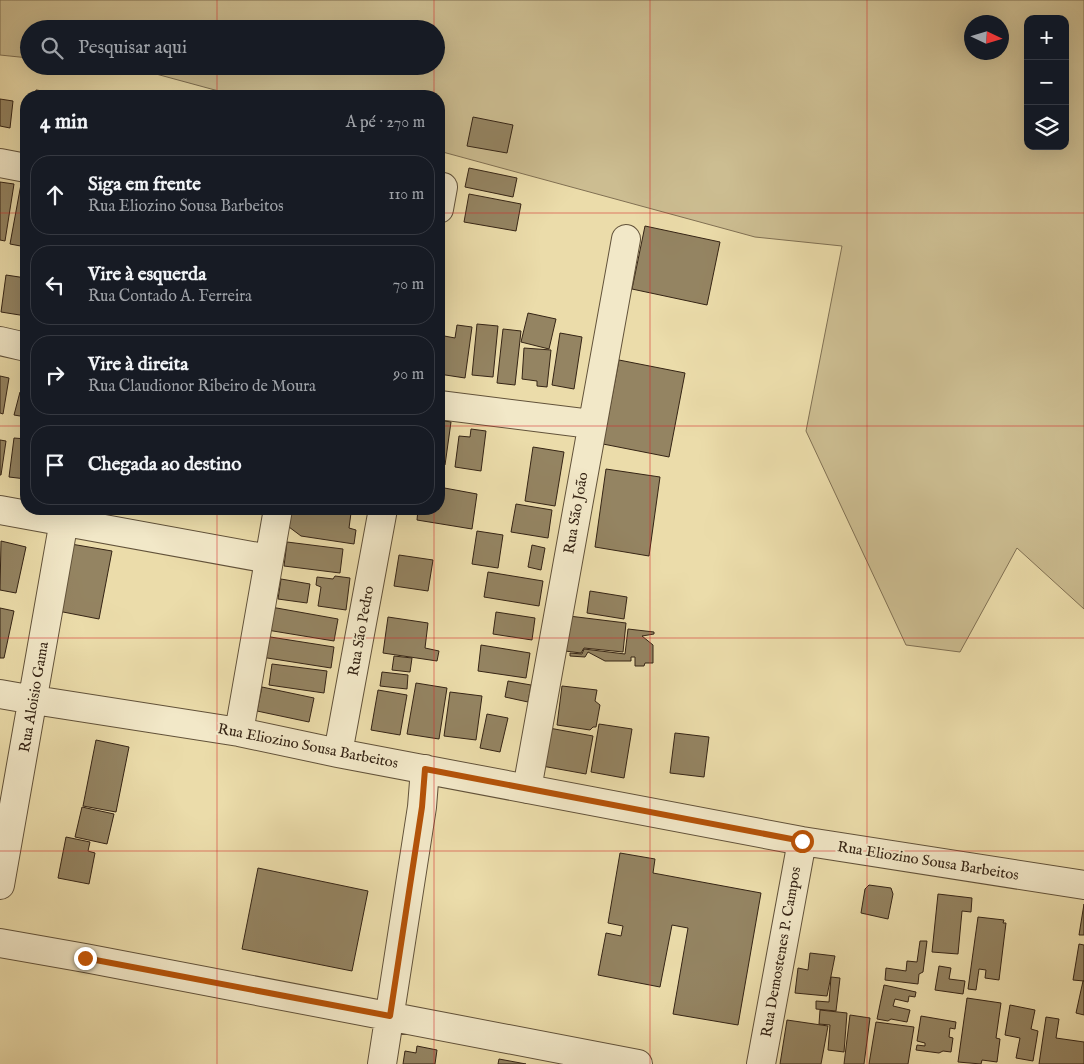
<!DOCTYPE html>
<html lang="pt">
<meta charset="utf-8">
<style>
:root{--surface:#171b24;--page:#242831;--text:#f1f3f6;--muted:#9ea1a6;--line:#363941}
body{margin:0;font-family:"IM FELL English",serif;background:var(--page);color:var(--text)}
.controls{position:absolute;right:15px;top:15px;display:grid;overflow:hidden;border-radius:10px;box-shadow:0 5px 20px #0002}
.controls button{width:45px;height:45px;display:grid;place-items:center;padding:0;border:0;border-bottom:1px solid var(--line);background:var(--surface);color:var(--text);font:25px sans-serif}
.compass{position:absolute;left:964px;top:15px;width:45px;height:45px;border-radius:50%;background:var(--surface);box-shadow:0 5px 20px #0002;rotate:94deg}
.stop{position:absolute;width:15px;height:15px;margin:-11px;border:4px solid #b45309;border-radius:50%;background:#fff}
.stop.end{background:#b45309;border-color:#fff;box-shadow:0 1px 5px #0008}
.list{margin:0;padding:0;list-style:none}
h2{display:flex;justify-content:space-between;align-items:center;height:65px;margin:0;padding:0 20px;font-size:21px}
h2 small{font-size:16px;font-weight:400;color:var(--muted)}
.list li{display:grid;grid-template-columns:32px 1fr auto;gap:15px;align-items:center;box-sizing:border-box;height:80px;margin:0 10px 10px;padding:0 10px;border:1px solid var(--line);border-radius:20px}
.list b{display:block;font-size:19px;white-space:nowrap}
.list p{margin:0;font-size:16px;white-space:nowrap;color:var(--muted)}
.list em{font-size:16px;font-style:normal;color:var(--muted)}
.icon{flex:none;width:28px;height:28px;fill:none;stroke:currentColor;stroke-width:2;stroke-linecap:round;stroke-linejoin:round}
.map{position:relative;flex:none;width:1084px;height:1064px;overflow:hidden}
.search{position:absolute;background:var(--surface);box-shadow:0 5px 20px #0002;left:20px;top:20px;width:425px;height:55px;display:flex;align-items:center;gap:12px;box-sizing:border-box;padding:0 18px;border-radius:28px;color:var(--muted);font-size:19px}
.panel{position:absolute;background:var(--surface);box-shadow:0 5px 20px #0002;left:20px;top:90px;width:425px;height:425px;border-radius:20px}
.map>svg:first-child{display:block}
</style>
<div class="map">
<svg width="1084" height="1064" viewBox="0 0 1084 1064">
<rect width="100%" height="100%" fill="#ebdcaa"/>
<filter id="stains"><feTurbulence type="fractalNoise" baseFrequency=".004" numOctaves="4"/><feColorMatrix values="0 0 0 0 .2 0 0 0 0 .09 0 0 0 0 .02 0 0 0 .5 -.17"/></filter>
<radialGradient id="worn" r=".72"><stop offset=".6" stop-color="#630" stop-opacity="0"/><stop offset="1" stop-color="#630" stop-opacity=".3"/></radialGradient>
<path fill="#ccbd91" stroke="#807053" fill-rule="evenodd" d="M0 0H1084V609L1017 548 960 652 906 645 806 431 842 246 755 237 439 151V96H237L145 71 101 66H436V29H29V58L0 55ZM1028 19H1065V146H1028ZM972 22H1002V52H972Z"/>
<path fill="#948462" stroke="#352415" d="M36 90 71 95 70 96H35Z
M0 99 13 101 10 128 0 126Z
M473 117 513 125 507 153 467 146Z
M469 168 517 178 513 197 465 187Z
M0 182 14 184 5 241 0 240Z
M21 184 26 185V247L10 244Z
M469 194 521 204 516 231 464 222Z
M645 226 720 242 707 305 632 289Z
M6 275 26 278V316L1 312Z
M528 313 556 319 549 349 521 342Z
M477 324 498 326 493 377 472 375Z
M457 325 472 327 465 378 439 374V335L455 338Z
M503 329 521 331 515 385 497 383Z
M560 333 582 337 574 389 552 385Z
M524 348 551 350 547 387 537 386V381L522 379Z
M619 360 685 373 669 457 603 444Z
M0 376 9 378 3 414 0 413Z
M20 392 26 394V417L14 415Z
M439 420 451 422 445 465 439 464Z
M471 429 486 431 481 471 455 467 459 436 470 437Z
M14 438 26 439V479L9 477Z
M0 440 6 441 1 475H0Z
M533 447 564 452 555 506 525 501Z
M606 469 660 477 649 556 595 547Z
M439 487 477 494 472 529 417 520 418 509H439Z
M516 504 552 510 548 538 511 532Z
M292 509H322L351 513 349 528 356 530 354 544 301 536 289 527Z
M477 531 503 535 498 568 472 564Z
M1 541 26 547 16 593 0 590Z
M287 542 343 549 340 573 284 566Z
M71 544 112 551 99 619 58 611Z
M532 545 545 548 541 570 528 567Z
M399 555 433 560 428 591 394 586Z
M488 572 543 581 539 606 484 597Z
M335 576 350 578 346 610 318 606 321 587 316 585 317 577 333 579Z
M281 579 310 584 307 603 278 599Z
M590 591 627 597 624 619 587 613Z
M271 607 338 619 334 641 267 630Z
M0 608 14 611 4 658H0Z
M496 612 535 618 532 640 493 634Z
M569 616 626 623 623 652 584 648 581 653 565 651Z
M388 617 428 623 425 648 439 651 437 661 383 653Z
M628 629 654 632V634L642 636 653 645V663H645L644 666H635V657H631V661H605L588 652 585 657 570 656V653L582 654 584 649 625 654Z
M264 636 334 647 331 668 261 657Z
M481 645 530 653 526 678 478 671Z
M394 656 412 658 410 672 392 670Z
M272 664 327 671 324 693 269 685Z
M382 672 408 675 407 689 380 686Z
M508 681 531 685 528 702 505 697Z
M416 683 447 688 439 739 407 734Z
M562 686 597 690 595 701 600 705 596 727H593L590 730 557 725Z
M262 687 314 698 309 722 257 711Z
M378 690 407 695 400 735 371 730Z
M450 692 482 696 476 740 444 736Z
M487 714 508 718 500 752 480 748Z
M599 724 632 729 624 778 591 772Z
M549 728 593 736 586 774 542 766Z
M675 733 709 737 704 777 670 773Z
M96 740 129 747 116 812 83 806Z
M82 807 114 814 107 844 75 837Z
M66 837 90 842 88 851 95 853 89 884 58 878Z
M620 853 655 859 653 873 761 893 738 1025 673 1014 688 928 672 925 660 987 598 975 606 933 621 936 623 926 608 923Z
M258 868 368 891 352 971 242 949Z
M869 885 891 888 893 894 888 919 861 913 865 889Z
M938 894 972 898 971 912 962 911 958 954 932 952Z
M1084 904V935H1079Z
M978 917 1004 920 1003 923H1006L999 980 985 978 986 970 979 969 976 990 968 989Z
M920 941H927L923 972 919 974 918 984 885 980 886 968 906 971 907 961 917 962Z
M1079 944 1084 945V981L1073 980Z
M810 953 835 956 827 996 795 993 798 968 808 970Z
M939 966 951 968 949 979 965 981 963 994 935 990Z
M831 977 840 978 836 1011 816 1009V1001L829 1002Z
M1083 981H1084V1015L1076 1013Z
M884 985 916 992 915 997 909 996 908 1002 895 999 893 1006 910 1010 907 1022 891 1019 888 1021 877 1019Z
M967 998 1001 1003 996 1038 1000 1039 997 1062 982 1060 981 1064 958 1062Z
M1010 1005 1035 1010 1031 1029 1038 1031 1033 1061 1016 1058 1020 1038 1005 1035Z
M820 1010 847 1013 844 1052 828 1050 830 1025 819 1024Z
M850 1015 870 1018 864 1064H844Z
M921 1016 956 1022 955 1029 950 1028 949 1037 953 1038 951 1052 943 1051 939 1053 916 1050 917 1045 925 1046V1043L917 1041Z
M1046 1017 1059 1019 1056 1038 1084 1042V1064H1039Z
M787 1020 828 1026 821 1064H780Z
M876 1022 914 1027 908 1064H869Z
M417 1046 437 1050 435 1064H403L405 1051 416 1053Z
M499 1059 526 1064H498Z"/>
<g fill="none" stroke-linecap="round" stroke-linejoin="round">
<g stroke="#62523a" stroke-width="30">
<path id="minor" d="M0 163 26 168
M439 209 443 187
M0 341 26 347
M439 405 591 424
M0 510 269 559
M0 694 34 700 239 732 338 753 802 841 1084 885
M239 732 278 509
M338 753 383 509
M527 789 626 239
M0 885 66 509
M0 943 85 958 638 1064
M382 1064 422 807 425 769
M761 1064 802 841"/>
</g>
<use href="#minor" stroke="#f2e8c8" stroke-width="28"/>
</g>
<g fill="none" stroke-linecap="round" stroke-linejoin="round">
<path stroke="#b45309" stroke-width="6" d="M85 958 390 1016 422 807 425 769 802 841"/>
</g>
<path fill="none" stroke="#d62828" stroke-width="1" stroke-opacity="0.55" d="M217 0V29M434 0V29M650 0V1064M867 0V1064M217 66V96M434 66V96M0 213H26M439 213H1084M0 426H26M439 426H1084M217 509V1064M434 509V1064M0 638H1084M0 851H1084"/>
<g text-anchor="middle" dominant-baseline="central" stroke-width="4" stroke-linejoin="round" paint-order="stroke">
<g font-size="15" fill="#352415" stroke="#f2e8c8">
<text transform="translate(576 513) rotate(-80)">Rua São João</text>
<text transform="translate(361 631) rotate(-80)">Rua São Pedro</text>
<text transform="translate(34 697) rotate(-80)">Rua Aloisio Gama</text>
<text transform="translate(308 746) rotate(11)">Rua Eliozino Sousa Barbeitos</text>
<text transform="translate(928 861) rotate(9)">Rua Eliozino Sousa Barbeitos</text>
<text transform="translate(781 952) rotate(-80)">Rua Demostenes P. Campos</text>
</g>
</g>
<rect width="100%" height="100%" filter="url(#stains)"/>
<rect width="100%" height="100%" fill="url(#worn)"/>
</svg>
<div class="controls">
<button>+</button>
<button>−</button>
<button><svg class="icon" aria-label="layers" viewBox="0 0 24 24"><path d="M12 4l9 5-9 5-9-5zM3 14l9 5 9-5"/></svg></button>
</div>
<svg class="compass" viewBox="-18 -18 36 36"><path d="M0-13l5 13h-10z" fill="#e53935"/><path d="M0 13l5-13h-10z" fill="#9ea1a6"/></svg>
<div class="stop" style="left:802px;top:841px"></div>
<div class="stop end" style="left:85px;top:958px"></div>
<div class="search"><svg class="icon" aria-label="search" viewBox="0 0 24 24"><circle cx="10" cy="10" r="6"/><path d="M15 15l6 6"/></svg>Pesquisar aqui</div>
<section class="panel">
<h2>4 min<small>A pé · 270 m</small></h2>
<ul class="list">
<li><svg class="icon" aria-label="ahead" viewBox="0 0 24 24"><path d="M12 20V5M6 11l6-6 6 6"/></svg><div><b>Siga em frente</b><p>Rua Eliozino Sousa Barbeitos</p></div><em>110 m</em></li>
<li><svg class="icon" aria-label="left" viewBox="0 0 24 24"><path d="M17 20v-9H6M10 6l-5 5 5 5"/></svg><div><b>Vire à esquerda</b><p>Rua Contado A. Ferreira</p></div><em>70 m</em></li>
<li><svg class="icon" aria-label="right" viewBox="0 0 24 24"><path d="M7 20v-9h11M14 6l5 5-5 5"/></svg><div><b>Vire à direita</b><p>Rua Claudionor Ribeiro de Moura</p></div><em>90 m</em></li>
<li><svg class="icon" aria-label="arrive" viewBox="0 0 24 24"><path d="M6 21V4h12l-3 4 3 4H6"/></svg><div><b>Chegada ao destino</b></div></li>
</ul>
</section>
</div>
